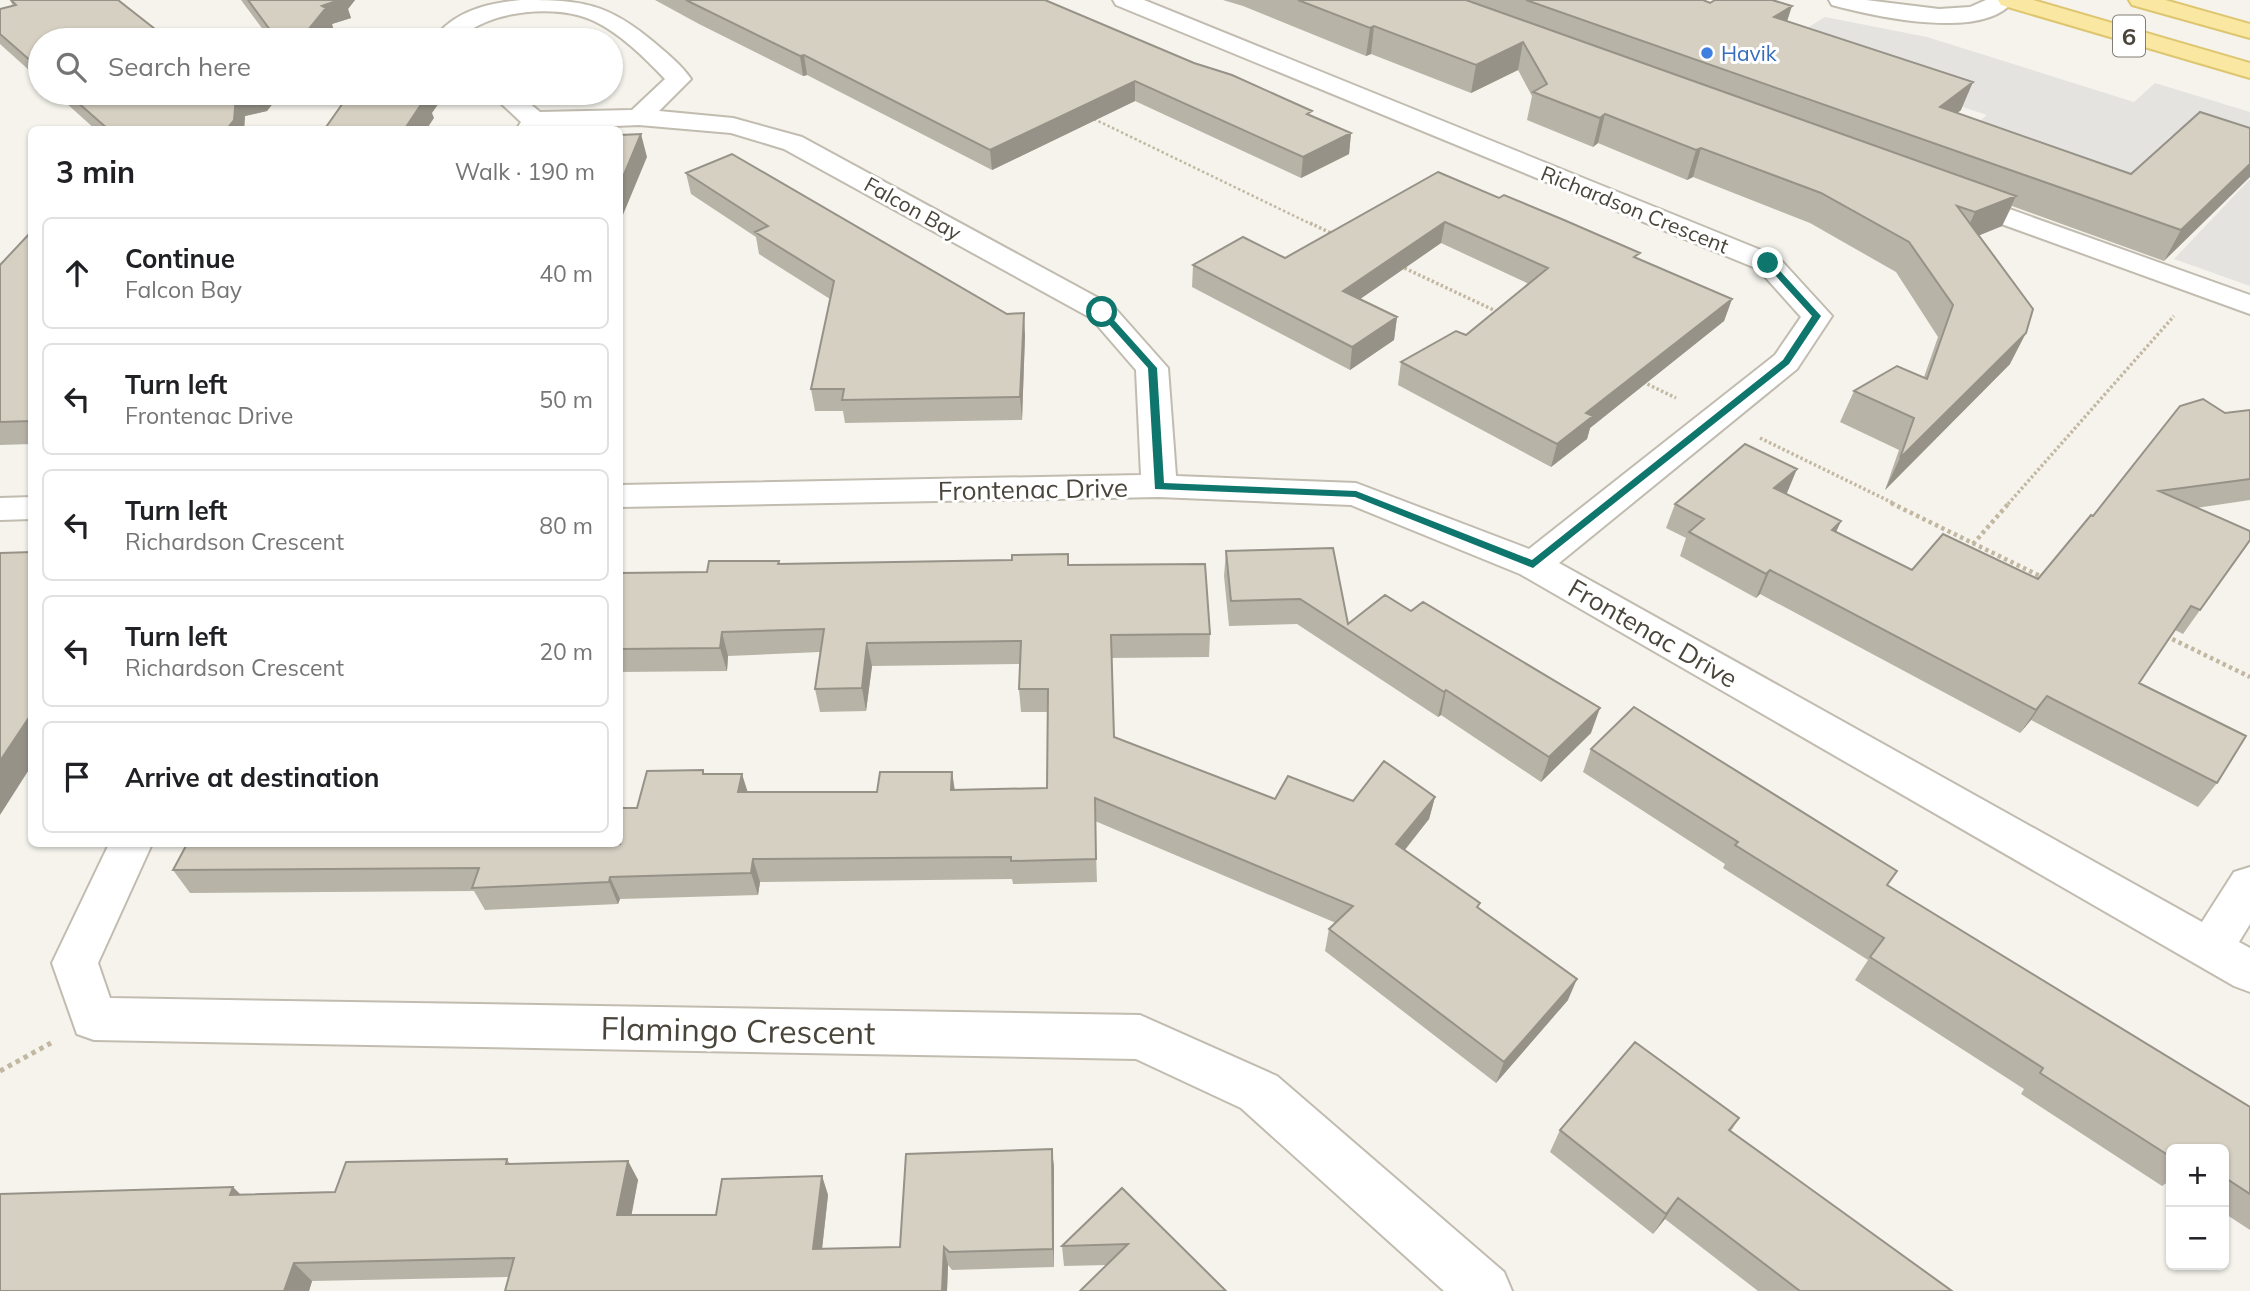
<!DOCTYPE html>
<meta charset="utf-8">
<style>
:root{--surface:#fff;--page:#f2f2f2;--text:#202124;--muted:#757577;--line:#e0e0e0}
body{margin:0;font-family:Mulish,sans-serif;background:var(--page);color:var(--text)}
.controls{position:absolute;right:21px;bottom:21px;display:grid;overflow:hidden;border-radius:10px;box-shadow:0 2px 5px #0004}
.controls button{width:63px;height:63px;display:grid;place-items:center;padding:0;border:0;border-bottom:2px solid var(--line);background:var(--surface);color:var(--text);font:35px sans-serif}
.stop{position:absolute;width:21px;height:21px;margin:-16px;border:5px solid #0f766e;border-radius:50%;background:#fff}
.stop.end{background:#0f766e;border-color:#fff;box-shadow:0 2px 7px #0008}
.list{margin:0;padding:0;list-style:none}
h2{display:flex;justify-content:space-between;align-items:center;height:91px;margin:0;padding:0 28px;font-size:30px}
h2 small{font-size:23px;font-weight:400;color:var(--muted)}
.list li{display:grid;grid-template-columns:46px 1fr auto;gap:21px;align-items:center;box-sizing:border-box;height:112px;margin:0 14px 14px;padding:0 14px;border:2px solid var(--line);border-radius:10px}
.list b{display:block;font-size:26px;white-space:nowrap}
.list p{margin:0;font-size:23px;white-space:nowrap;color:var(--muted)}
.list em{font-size:23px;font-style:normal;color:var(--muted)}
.icon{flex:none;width:38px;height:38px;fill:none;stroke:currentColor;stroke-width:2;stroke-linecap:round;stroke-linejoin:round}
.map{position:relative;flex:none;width:2250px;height:1291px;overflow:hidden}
.search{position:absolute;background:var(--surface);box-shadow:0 2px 5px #0004;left:28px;top:28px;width:595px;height:77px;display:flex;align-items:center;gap:18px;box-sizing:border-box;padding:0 24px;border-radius:38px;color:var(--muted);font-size:26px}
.panel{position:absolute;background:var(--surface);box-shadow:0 2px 5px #0004;left:28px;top:126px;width:595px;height:721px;border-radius:10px}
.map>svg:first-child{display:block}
</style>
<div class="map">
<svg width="2250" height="1291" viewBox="0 0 2250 1291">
<rect width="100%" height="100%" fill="#f5f3ec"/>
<path fill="#e4e3e0" d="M1825 17 1927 37 2134 102 2155 83 2250 112V160L2172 135 2108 195 1954 142 1987 115 1778 46Z
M2250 179V286L2174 259Z"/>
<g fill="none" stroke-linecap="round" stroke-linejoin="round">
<g stroke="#c1bcaf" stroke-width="4">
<path id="minor" d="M521 0C583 0 608 3 656 44 669 55 682 66 691 79L659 111 733 118 802 137 1113 306 1168 368 1176 476 1356 483 1529 549 1775 355 1801 317 1758 269 1116 5 1113 0H1144L1778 257 1832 316 1797 369 1559 563 2202 922 2234 872 2250 867V924L2239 942 2250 948V992L2234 986 1520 574 1351 505 1159 497 620 507V485L1141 475 1136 370 1091 318 784 149 731 133 639 125 516 130 521 122 490 93H517L540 112 632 110 665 79C645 58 621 34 594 21 558 3 486 10 458 40H433C453 11 488 3 521 0Z
M1829 0H1866L1939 9 1970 7 1986 0H2014C1985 42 1873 16 1832 5Z
M1956 190 2250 295V314L1946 204 1942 198 1946 192Z
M32 497V519L0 520V498Z
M109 844H152L98 963 110 998 1140 1015 1277 1076 1504 1272 1512 1291H1444L1241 1108 1136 1059 94 1040 77 1034 52 963Z"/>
</g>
<g stroke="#dec671" stroke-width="4">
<path id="major" d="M1998 0H2033L2250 63V78L2001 5Z
M2129 0H2165L2250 24V38L2132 5Z"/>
</g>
<path stroke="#c2b8a1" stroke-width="2.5" stroke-dasharray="2.5 2.5" stroke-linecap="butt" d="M1094 119 1313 225"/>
<path stroke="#c2b8a1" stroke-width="3.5" stroke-dasharray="2.5 2.5" stroke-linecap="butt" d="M1310 223 1335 235
M1400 266 1500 313
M1643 382 1676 398
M1760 438 1895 504
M2008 504 2174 316"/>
<path stroke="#c2b8a1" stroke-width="4.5" stroke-dasharray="3.5 3.5" stroke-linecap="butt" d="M1891 503 2044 578
M1973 544 2009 503
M2166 636 2250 677"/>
<path stroke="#c2b8a1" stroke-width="5" stroke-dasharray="4.5 4.5" stroke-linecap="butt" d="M0 1071 51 1043"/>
<use href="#minor" fill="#fff" fill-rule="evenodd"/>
<use href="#major" fill="#f9e7a2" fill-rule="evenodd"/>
</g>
<path fill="#b8b3a7" d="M10 0H118L40 40V80L0 44V9L13 6Z
M241 0H355L348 9 351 18 332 24 333 28 270 39Z
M655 0H1045L1351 133 1349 154 1301 178 1135 101 992 170 807 75 803 76 699 24Z
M1223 0H1703L1787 21 1961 110 1957 113 2131 174 2250 128 2164 261 2012 206 2002 226 1979 235 2010 364 1885 490 1899 450 1840 422 1854 391 1924 377 1938 337 1896 272 1810 223 1693 177 1687 180 1598 143 1593 147 1527 120 1532 96 1518 70 1471 93 1371 54 1366 56 1243 6Z
M55 93H281L267 111 245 116 244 130H96Z
M1438 172 1732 299 1724 321 1590 428 1587 439 1551 467 1398 385 1401 362 1466 335 1529 284 1441 243 1360 299 1397 317 1394 340 1350 370 1192 287 1193 265 1285 258Z
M686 173 1025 335 1022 420 845 423 843 411H815L811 389 830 299 759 254 756 237 691 194Z
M32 233V444L0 445V265Z
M2250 410V500L2196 508 2250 540 2183 634 2175 630 2139 683 2217 783 2198 807 2031 720 2020 733 1760 594 1756 598 1680 556 1686 538 1666 528 1675 504 1787 493 1785 494 1841 521 1836 532 1912 570 2038 579 2093 516 2225 413Z
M1226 551 1348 624 1591 733 1541 782 1441 715 1438 717 1297 624 1229 626 1224 576Z
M779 561 780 564 1068 565 1210 634 1209 657 1111 658 1114 737 1275 799 1353 801 1435 797 1429 819 1405 850 1480 903 1478 908 1568 1000 1496 1083 1325 951 1329 929 1336 923 1095 821 1097 882 1013 884 1012 879 760 882 758 895 620 899 618 904 485 910 474 891 190 893 173 870 637 808 703 770 704 774 748 792H877L952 772 955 790 1047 788 1048 712H1021L1019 689 1020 664 872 666 866 711 820 712 815 689 820 652 728 656 727 671 620 672V573L707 572Z
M1591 749 1888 886 2250 1107V1230L2224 1213V1149H2171V1180L2162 1186 2021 1094 2024 1089 1855 980 1868 960 1723 868 1725 864 1583 772Z
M1739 1118 1731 1131 1952 1291H1758L1665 1219 1653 1234 1550 1152 1560 1130Z
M1052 1149 1054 1168V1267L952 1270 948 1265 947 1291H505L509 1277 312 1281 309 1291 241 1195 335 1192 507 1159 510 1164 628 1161 638 1180 631 1215H716L822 1176 828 1195 822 1249 900 1247Z
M1122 1188 1226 1291 1106 1265 1064 1266 1062 1246Z"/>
<path fill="#969288" d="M339 0H355L348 9 351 18 332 24 333 28 323 40H300L322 6Z
M1792 6 1783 34 1774 17Z
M1374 26 1371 54 1366 56 1370 28Z
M1523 42 1518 70 1471 93 1476 65Z
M804 55 807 75 803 76 800 56Z
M1135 81V101L992 170 990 150Z
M1973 82 1961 110 1928 136 1940 107Z
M250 93H281L267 111 245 116 244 130H226L236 96Z
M424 93H435L439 103 432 113 434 118 426 130H404Z
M1605 114 1598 143 1593 147 1600 118Z
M1351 133 1349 154 1301 178 1303 157Z
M641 134 647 157 620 222V184Z
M1701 148 1693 177 1687 180 1696 150Z
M2250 164V177L2164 261 2181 230Z
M2016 196 2002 226 1961 243 1975 212Z
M1445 222 1441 243 1340 313 1343 291Z
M1732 299 1724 321 1590 428 1587 439 1551 467 1557 444 1586 413Z
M1024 313 1025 335 1022 420 1020 397Z
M1397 317 1394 340 1350 370 1352 347Z
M2026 333 2010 364 1885 490 1900 458Z
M1797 469 1787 493 1764 512 1774 488Z
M1841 521 1830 545 1832 530Z
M1770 570 1760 594 1756 598 1766 574Z
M722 632 728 656 727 671 720 648Z
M867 643 872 666 866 711 862 688Z
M1446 690 1441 715 1438 717 1444 692Z
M2047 696 2031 720 2020 733 2036 710Z
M1600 708 1591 733 1541 782 1549 757Z
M32 713V765L0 815V761Z
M952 772 955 795 951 790Z
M742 774 749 796 738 792Z
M1435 797 1429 819 1391 867 1396 844Z
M753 859 760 882 758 895 751 873Z
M610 877 620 899 618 904 609 882Z
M1577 979 1568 1000 1496 1083 1504 1062Z
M1052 1149 1054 1168V1267L1053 1249Z
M628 1161 638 1180 628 1234 617 1215Z
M822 1176 828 1195 820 1267 813 1249Z
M233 1187 252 1206 230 1195Z
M1678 1198 1665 1219 1653 1234 1666 1214Z
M944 1247 948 1265 947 1291H942Z
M294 1263 312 1281 309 1291H284Z"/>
<path fill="#d6d0c2" stroke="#969288" stroke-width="2" d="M11 0H118L169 40H40V69L0 34V9L16 5Z
M248 0H339L322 6 326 8 300 40H263L276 38Z
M686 0H1045L1194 63 1232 75 1312 111 1307 114 1351 133 1303 157 1135 81 990 150 804 55 800 56Z
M1298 0H1466L2016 196 1975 212 1957 206 2033 309 2026 333 1900 458 1914 418 1854 391 1897 366 1927 379 1953 305 1909 242 1821 193 1701 148 1696 150 1605 114 1600 118 1533 92 1547 84 1523 42 1476 65 1374 26 1370 28Z
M1526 0H1703L1710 3 1715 0H1772L1792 6 1774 17 1973 82 1940 107 2131 174 2200 112 2250 128V164L2181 230Z
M67 93H250L236 96 234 120 226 130H109Z
M350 93H424L421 97H426L404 130H324Z
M641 134 620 184V135Z
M732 154 1007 314 1024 313 1020 397 842 400 844 389H811L834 281 755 232 768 226 686 173Z
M1438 172 1499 198 1504 195 1564 220 1640 253 1634 257 1732 299 1586 413 1593 416 1557 444 1401 362 1456 331 1466 335 1548 268 1445 222 1343 291 1397 317 1352 347 1193 265 1243 237 1285 258Z
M30 233H32V421L0 422V265Z
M2203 399 2225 413 2250 410V479L2159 491 2250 531V540L2200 610 2191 606 2139 683 2246 736 2217 783 2047 696 2036 710 1770 570 1766 574 1689 532 1704 519 1675 504 1745 444 1797 469 1774 488 1841 521 1832 530 1912 570 1943 534 2038 579 2091 515 2093 516 2180 406Z
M1333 548 1348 624 1385 595 1411 611 1423 602 1600 708 1549 757 1446 690 1444 692 1300 599 1231 601 1226 551Z
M32 552V713L0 761V553Z
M1068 554V565L1205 564 1210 634 1111 635 1114 737 1275 799 1288 776 1353 801 1384 761 1435 797 1396 844 1480 903 1477 907 1577 979 1504 1062 1329 929 1353 906 1095 798 1096 859 1011 861V857L753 859 751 873 610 877 609 882 472 888 479 868 173 870 187 844H620V808H637L647 771 703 770V774H742L738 792H877L880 772H952L951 790 1047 788 1048 689H1019L1021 641 867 643 862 688 815 689 824 629 722 632 720 648 620 649V573L707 572 709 561H779L778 564 1012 560V555Z
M1634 707 1897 871 1887 885 2250 1107V1194L2224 1177V1149H2171V1157L2040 1073 2043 1068 1870 957 1884 938 1735 845 1738 842 1591 749Z
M1635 1042 1739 1118 1729 1130 1952 1291H1800L1678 1198 1666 1214 1560 1130Z
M1052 1149 1053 1249 949 1252 944 1247 942 1291H505L514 1258 294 1263 284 1291H0V1194L233 1187 230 1195 335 1192 346 1162 507 1159 506 1164 628 1161 617 1215H716L722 1179 822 1176 813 1249 900 1247 906 1154Z
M1122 1188 1226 1291H1080L1128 1244 1062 1246Z"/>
<path fill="#0f766e" d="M1765 261H1771L1821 316 1789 364 1533 568 1355 497 1155 489 1148 368 1098 312 1105 310 1157 368 1164 483 1356 491 1532 560 1783 360 1812 316 1765 264Z"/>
<circle fill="#3f7fe0" stroke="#fff" stroke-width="2.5" cx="1707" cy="53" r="7"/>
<g text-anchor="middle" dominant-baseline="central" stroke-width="6" stroke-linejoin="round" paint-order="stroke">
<g font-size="21" fill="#366cbe" stroke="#fff" text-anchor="start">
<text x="1721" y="53">Havik</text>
</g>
<g font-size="21" fill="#4a453a" stroke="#fff">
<text transform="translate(913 208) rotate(29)">Falcon Bay</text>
<text transform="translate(1635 209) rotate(22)">Richardson Crescent</text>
</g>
<rect fill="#fff" stroke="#807d75" stroke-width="2" x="2113" y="15.5" width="32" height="41" rx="5"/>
<g font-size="24" font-weight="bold" fill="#4a453a">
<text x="2129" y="36">6</text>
</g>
<g font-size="26" fill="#4a453a" stroke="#fff">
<text transform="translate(1033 489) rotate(-1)">Frontenac Drive</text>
<text transform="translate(1653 633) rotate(30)">Frontenac Drive</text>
</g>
<g font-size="32" fill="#4a453a" stroke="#fff">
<text transform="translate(738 1030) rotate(1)">Flamingo Crescent</text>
</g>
</g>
</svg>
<div class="controls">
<button>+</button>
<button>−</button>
</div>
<div class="stop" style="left:1102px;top:312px"></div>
<div class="stop end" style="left:1768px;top:263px"></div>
<div class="search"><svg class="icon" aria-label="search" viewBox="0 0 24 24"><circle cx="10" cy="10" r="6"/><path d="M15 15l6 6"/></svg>Search here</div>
<section class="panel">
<h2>3 min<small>Walk · 190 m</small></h2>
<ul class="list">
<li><svg class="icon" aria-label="ahead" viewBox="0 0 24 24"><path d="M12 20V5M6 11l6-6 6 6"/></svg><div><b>Continue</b><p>Falcon Bay</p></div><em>40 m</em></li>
<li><svg class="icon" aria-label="left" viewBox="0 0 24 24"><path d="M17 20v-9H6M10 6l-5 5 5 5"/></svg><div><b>Turn left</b><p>Frontenac Drive</p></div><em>50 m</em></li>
<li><svg class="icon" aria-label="left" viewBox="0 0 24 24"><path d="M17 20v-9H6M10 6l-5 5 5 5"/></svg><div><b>Turn left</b><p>Richardson Crescent</p></div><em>80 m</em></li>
<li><svg class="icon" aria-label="left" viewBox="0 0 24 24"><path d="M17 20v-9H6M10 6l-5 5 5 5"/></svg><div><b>Turn left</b><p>Richardson Crescent</p></div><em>20 m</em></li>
<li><svg class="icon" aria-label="arrive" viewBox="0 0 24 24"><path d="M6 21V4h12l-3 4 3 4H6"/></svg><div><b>Arrive at destination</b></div></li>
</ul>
</section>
</div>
